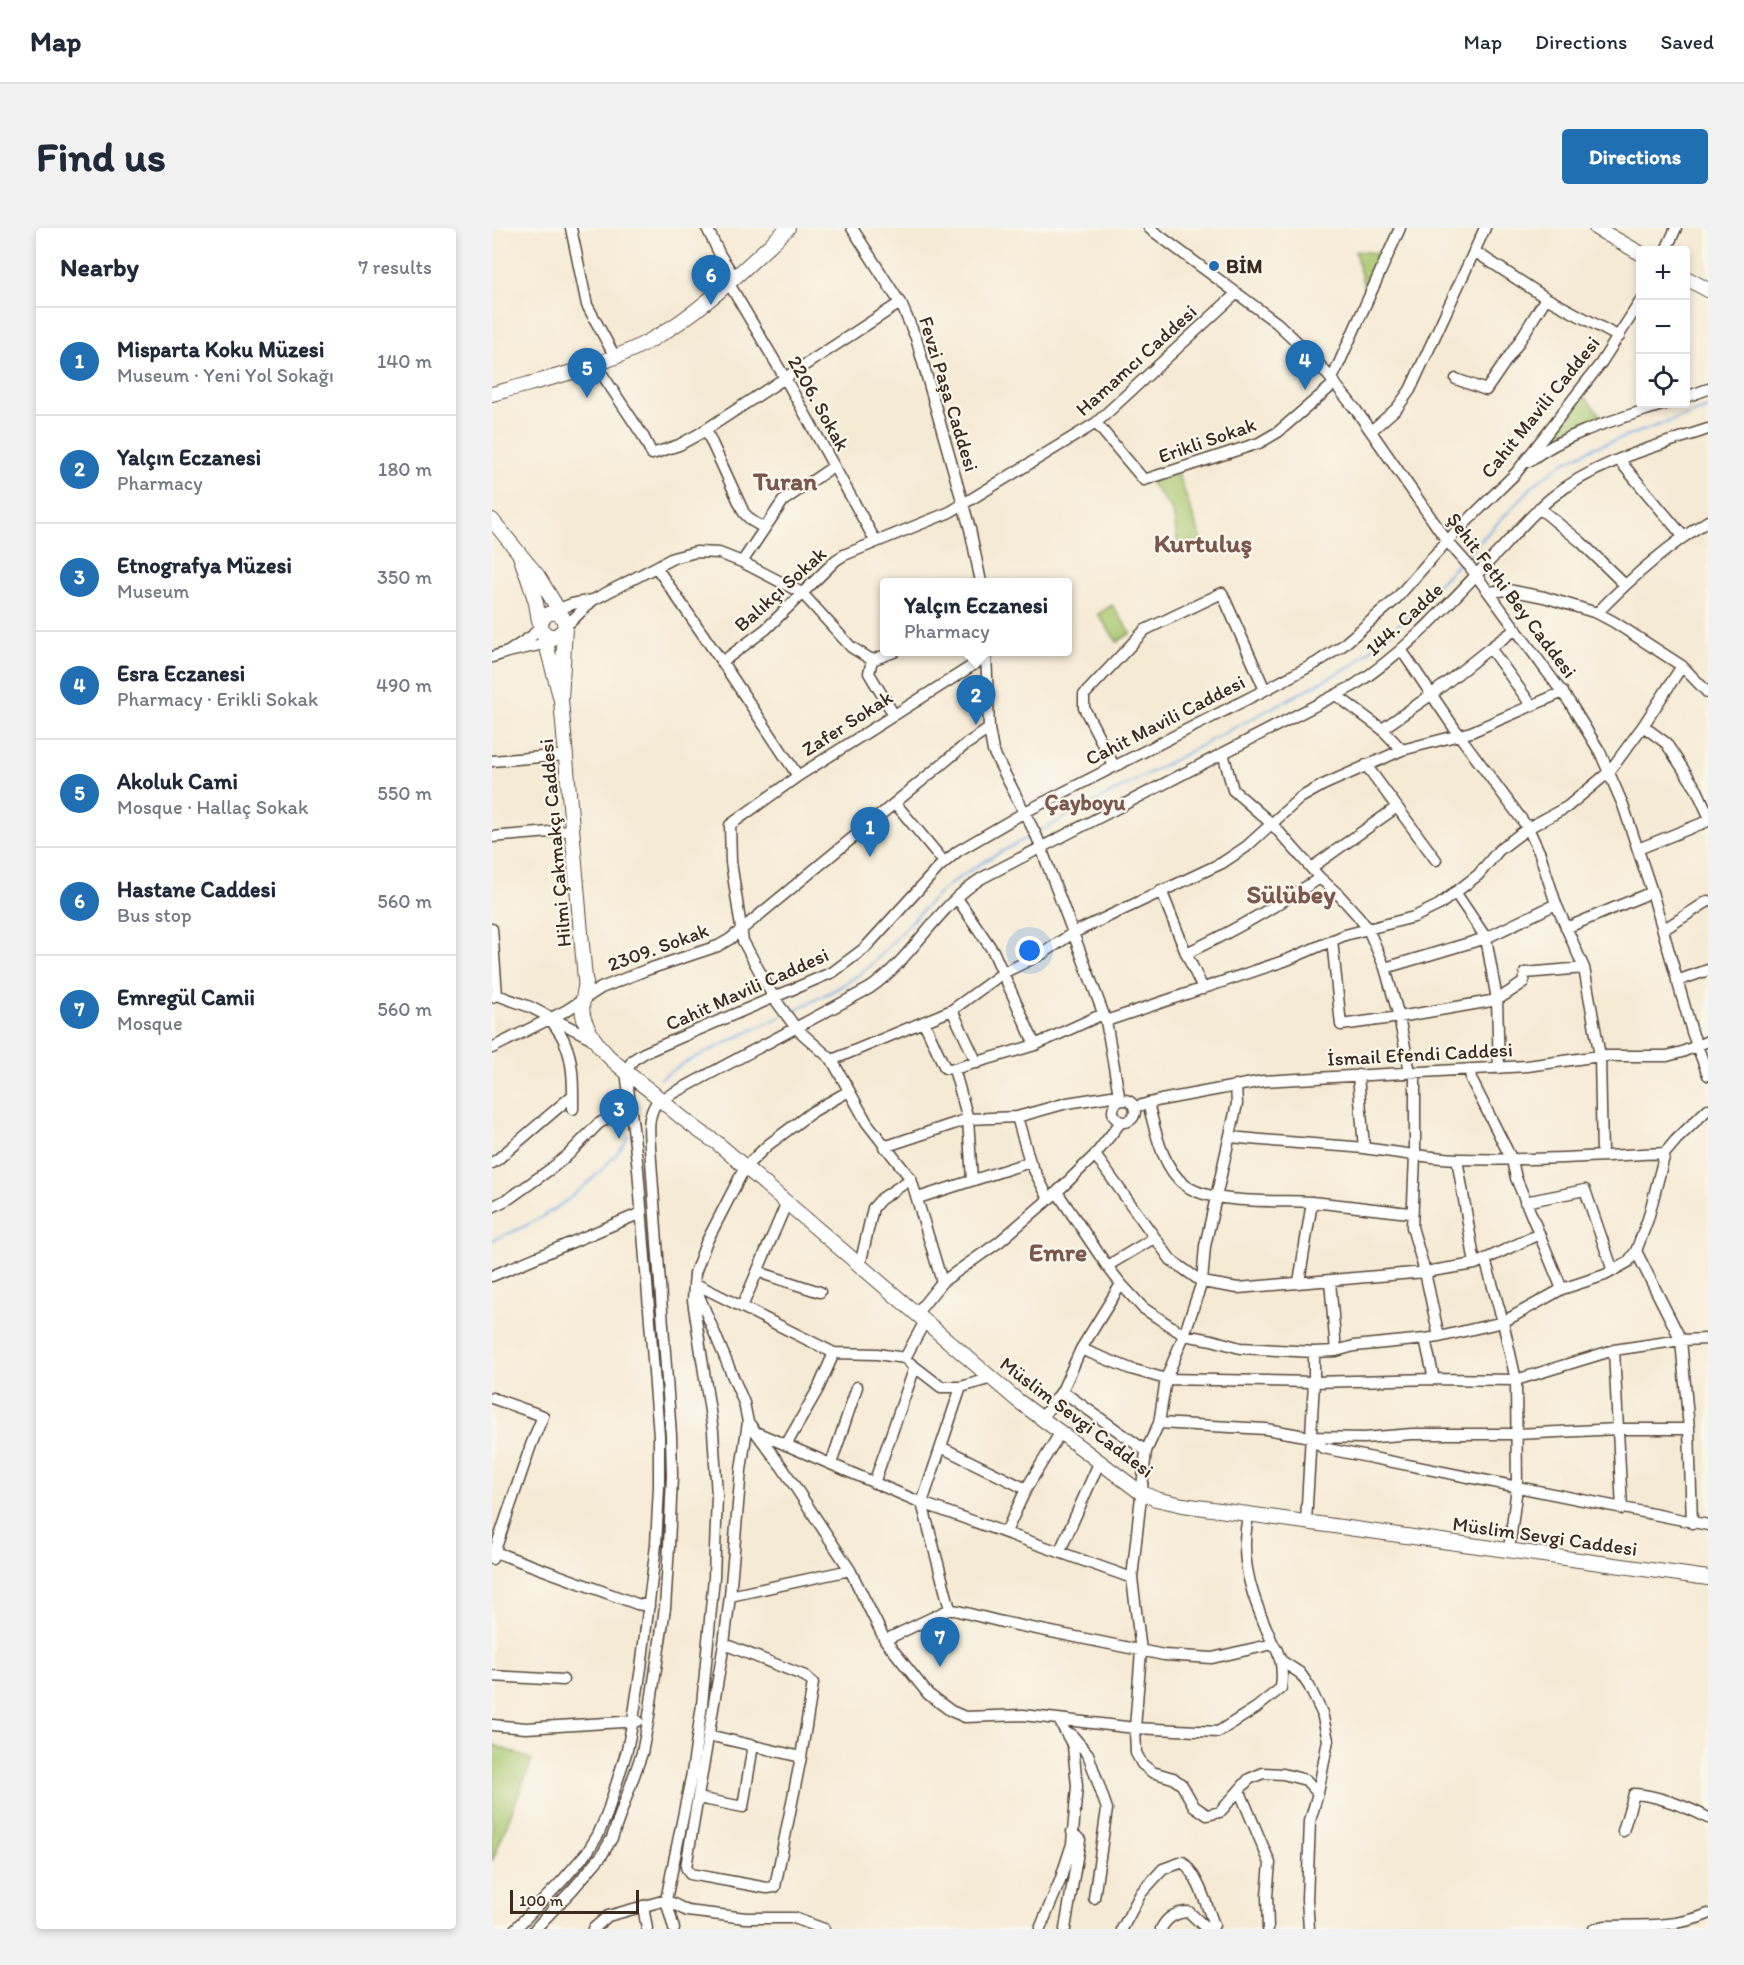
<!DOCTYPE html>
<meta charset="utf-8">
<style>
:root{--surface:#fff;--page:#f2f2f3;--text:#1f2937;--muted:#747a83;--line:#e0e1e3;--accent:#1f6fb2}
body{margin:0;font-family:Itim,sans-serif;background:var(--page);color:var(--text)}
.controls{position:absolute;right:18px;top:18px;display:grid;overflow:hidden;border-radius:6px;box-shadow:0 3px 9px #0003}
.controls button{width:54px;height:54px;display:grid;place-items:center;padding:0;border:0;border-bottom:2px solid var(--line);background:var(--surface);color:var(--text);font:30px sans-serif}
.scale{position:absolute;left:18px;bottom:15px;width:129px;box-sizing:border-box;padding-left:6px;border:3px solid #3b2a1e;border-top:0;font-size:16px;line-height:21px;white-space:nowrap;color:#3b2a1e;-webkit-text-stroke:4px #fbf7ec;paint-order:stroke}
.you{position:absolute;left:538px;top:723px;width:21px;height:21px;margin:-15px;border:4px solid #fff;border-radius:50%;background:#1a73e8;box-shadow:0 0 0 9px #1a73e833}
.badge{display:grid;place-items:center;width:39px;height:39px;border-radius:50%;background:var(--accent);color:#fff;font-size:20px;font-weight:700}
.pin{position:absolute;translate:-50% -50px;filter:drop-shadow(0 2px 3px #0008)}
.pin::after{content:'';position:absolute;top:32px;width:21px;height:18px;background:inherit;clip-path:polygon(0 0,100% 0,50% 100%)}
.popup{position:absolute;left:388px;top:350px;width:192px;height:78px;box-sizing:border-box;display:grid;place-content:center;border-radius:6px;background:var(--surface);filter:drop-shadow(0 2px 4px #0005);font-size:20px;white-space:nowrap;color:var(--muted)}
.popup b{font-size:22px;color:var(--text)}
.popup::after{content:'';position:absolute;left:50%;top:100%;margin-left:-12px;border:12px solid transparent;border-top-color:var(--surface)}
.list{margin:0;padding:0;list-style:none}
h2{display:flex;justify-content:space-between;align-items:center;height:78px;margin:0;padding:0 24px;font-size:26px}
h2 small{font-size:20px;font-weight:400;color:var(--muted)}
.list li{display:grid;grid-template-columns:39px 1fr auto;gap:18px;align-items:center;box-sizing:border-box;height:108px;padding:0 24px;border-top:2px solid var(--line)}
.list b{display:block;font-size:22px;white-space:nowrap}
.list p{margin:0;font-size:20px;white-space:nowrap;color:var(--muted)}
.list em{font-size:20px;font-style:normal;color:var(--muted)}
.icon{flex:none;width:33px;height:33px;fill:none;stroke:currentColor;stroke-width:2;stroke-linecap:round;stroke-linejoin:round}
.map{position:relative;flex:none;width:1216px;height:1701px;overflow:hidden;border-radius:6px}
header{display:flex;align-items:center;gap:36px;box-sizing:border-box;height:84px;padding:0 30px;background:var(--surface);border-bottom:2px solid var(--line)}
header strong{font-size:28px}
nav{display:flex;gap:33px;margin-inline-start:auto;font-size:21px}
.intro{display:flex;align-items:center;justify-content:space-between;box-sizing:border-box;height:144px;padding:0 36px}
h1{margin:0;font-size:42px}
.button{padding:15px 27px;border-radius:6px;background:var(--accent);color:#fff;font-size:21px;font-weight:700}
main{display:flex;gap:36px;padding:0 36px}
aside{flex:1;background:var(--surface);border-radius:6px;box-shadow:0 3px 9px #0003}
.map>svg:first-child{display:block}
</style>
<header>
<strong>Map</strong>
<nav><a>Map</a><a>Directions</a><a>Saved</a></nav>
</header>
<div class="intro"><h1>Find us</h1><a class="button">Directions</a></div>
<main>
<aside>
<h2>Nearby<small>7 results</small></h2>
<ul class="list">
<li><span class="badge">1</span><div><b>Misparta Koku Müzesi</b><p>Museum · Yeni Yol Sokağı</p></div><em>140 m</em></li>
<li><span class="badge">2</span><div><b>Yalçın Eczanesi</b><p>Pharmacy</p></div><em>180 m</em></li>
<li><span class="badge">3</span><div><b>Etnografya Müzesi</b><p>Museum</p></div><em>350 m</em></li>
<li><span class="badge">4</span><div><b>Esra Eczanesi</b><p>Pharmacy · Erikli Sokak</p></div><em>490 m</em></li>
<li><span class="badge">5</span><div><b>Akoluk Cami</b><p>Mosque · Hallaç Sokak</p></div><em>550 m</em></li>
<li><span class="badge">6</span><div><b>Hastane Caddesi</b><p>Bus stop</p></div><em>560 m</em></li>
<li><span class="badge">7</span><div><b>Emregül Camii</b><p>Mosque</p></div><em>560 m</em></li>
</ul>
</aside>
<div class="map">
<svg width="1216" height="1701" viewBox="0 0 1216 1701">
<rect width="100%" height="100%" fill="#fbf7ec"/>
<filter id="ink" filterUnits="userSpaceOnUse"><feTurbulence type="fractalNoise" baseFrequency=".0167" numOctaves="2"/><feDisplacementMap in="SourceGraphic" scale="12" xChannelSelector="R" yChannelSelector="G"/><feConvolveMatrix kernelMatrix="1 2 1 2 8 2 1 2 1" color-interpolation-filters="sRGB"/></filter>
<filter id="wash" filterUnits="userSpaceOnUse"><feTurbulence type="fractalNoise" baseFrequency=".008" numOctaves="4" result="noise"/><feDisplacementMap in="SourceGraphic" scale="24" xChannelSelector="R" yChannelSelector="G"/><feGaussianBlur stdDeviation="1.35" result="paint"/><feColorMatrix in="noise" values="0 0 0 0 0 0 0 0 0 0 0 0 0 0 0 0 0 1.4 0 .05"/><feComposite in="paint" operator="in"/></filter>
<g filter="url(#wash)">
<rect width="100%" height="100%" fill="#f5ead4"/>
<path fill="#a8c870" stroke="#727947" stroke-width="1.5" d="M863 23 885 25 887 32 873 63Z
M1092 168 1109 188 1055 213Z
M686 245 710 314 686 316 681 284 658 254Z
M620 377 639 405 625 414 606 386Z
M0 1516 40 1532 0 1634Z"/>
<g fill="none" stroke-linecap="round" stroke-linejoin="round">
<path stroke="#77aae3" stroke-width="2" d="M973 329 1044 255 1071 235 1101 220 1216 180
M546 604 861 437 901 402 969 333
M298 784C324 771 351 760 374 741 401 717 423 686 451 662 478 640 509 623 541 607
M168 851 192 835 290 788
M0 1012C44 997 83 970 115 936 123 928 132 918 137 907"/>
</g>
</g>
<g filter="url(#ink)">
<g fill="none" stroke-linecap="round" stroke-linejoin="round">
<g stroke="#574739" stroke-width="13">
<path id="minor" d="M79 0 95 77 123 129
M215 0 228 27 242 48
M360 0 410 78 424 110 478 301 489 354
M657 0 785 95 823 131 864 182 955 313 978 339 1078 475 1108 524 1131 577 1160 664 1200 804 1216 847
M1174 22 1184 0
M982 23 1054 70 1127 109
M236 54 293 150 384 314
M104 137 151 208 160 226 187 217 207 206 408 75
M840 151 908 0
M964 151 994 162 1025 117 1054 70
M1194 169 1216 161
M604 195 652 252 767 215 786 204 843 155
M214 202 252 285 260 293 272 300
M879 203 905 180 918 162 993 0
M1127 232 1191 308
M1037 233C1077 203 1127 191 1173 176
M1047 280 1089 314 1133 357
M250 334 291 273 342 238
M164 339 230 434 306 548
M997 364 1016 362 1052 369 1105 385 1122 394 1190 438 1216 465
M101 372 181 330 204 324 227 325 250 334 310 365 359 419 380 432 377 445 402 487
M61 383 80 376 101 372 73 399
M1105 385C1138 351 1175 318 1216 293
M49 397 40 408 16 424 60 414
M998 420 1040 478
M910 423 967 507 1036 600 1048 626 1064 676 1092 740 1108 828 1110 928
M494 424 497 501 501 523 545 609 607 774 614 793 628 873
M0 429 16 424
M380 432 402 424
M230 434 274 401 344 332 352 327 458 284 604 195 745 65
M844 467 890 501 910 522
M1151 498 1174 515 1205 562 1216 586
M890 501 939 467 998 420 1024 401
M731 525 741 562 780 596 828 650 847 667 866 688 876 701 893 740 907 789 918 844
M0 533 74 527
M874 537 944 632
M622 538 592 480V467L653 402 730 365 773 462
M403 575 452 634
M0 609 81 602
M1146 621 1216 593
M819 640 905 579
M669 662 694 725 711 761
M963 664 994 710 1005 772 1007 840
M465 670 501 723 543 817
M1074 700 1160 664
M0 701 5 767
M1171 702 1216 673
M840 712 849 797 907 789 1005 772 1031 755 1033 745 1092 740
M694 725C741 704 784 678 828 650
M893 740 994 710 1064 676
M1185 753 1216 742
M0 769 5 767 38 779 103 812
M460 782 485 835
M58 791C63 798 70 806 73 815 82 835 81 860 81 881
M614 793 795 732 853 707 922 689 947 677 986 647 1007 622 1036 600 1075 579 1117 544 1151 498 1190 438
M432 794 453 840 462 841 543 817 611 786
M0 820 75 782 109 760 154 742 226 718 238 711 473 517 497 501
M340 832 460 782 511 745 550 726 581 705 730 635 754 619 808 570 831 557 910 522 979 504 1071 464
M462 841 476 891 480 952
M978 842 979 851 1020 932 1024 950 1070 1061
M923 844V928L920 999 933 1044 947 1109 933 1111 942 1151
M866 847 872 920
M621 883a11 11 0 1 1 22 0a11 11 0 1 1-22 0Z
M656 875C663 901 670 940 693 957 719 977 787 972 819 974 853 977 887 982 920 985
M642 879 669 872 771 853 1035 838 1108 828H1175L1190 824 1216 813
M525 889 538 934 557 971
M739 909C783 914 827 916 871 920 903 924 935 930 967 931 1036 933 1105 928 1173 925
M392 919 476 891 525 889 575 875 626 867
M603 927 679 1032 710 1054 746 1060 933 1044 983 1036 1047 1006
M965 931 983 1036
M0 935 6 931 81 867
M565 964 615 1038 629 1056 651 1080 692 1107 720 1112 748 1120 822 1124 844 1123 862 1118 933 1111
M426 970 538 934
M1033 974 1093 962 1121 1043
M0 979 18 970 60 940 76 927 106 896 137 878
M1144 1023 1189 1112 1197 1201 1200 1295
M993 1031 1011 1094 1024 1152 1025 1259 1017 1322
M368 1037 381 980 389 971 419 951
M615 1038 662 1010
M266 1042 275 1047 328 1064
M0 1048 149 985
M838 1053 844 1123
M450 1054 419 951 375 895 340 832 304 800 282 770 251 713 239 634 238 597 306 548 494 429
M807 1054 820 974
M202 1055 342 1125
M204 1061 252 1175 256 1194 249 1242 238 1368 232 1416 194 1639 198 1646 275 1660 283 1659 309 1529 321 1455 313 1448 232 1416
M250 1079 295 974
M424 1086 450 1054 507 1014 565 964 603 927 629 894
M947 1109 1011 1094 1070 1061 1113 1047 1136 1034 1144 1023 1156 991 1173 925 1184 912 1216 881
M589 1121 639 1141 674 1151 822 1154 942 1151 1024 1152 1122 1122 1189 1112 1216 1111
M1122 1122 1130 1281
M418 1135 449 1159H469L500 1150
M570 1163 654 1223
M0 1170 51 1188 39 1217 0 1331
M549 1191 570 1163 589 1121 629 1056
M256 1194 290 1239 358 1342 393 1412 436 1466 459 1483 473 1489 531 1487 643 1500 726 1504 764 1480 789 1460C791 1445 790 1428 781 1416L720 1430 672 1427 510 1394 458 1381 430 1275 469 1159
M667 1195 774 1201 819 1209 872 1210 920 1206H1025L1126 1201H1197
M266 1205 430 1275 640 1350 649 1423 643 1500 644 1525 650 1536 660 1544 681 1550 690 1557 702 1578 715 1587 728 1584 757 1551 771 1545 791 1546 814 1552 826 1565 818 1593 815 1671 817 1701
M819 1209 831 1220 1216 1297
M294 1217 326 1161 342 1125 385 1126 413 1130 433 1093
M449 1219 534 1261 514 1304
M339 1236 365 1159
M382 1255 423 1139
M534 1261 568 1205
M756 1286C755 1296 753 1305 753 1315 752 1350 767 1384 781 1416
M814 1294 822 1154V1124
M0 1323 145 1376 157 1378
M568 1323 607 1235
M640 1350 654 1223 667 1195 674 1151 692 1107 710 1054 713 1018 745 876 744 857
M238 1368 358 1342
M393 1412 458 1381
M788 1432 808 1445 817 1458 830 1485 836 1512 826 1565
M0 1448 71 1452
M0 1497 34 1500 146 1493
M579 1506 596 1526 615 1581 602 1670
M216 1507 309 1529
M748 1564 778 1635 775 1668 776 1701
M206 1570 251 1579 261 1517
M1131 1603 1142 1566C1164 1567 1196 1579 1216 1590
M151 1678 155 1701
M23 1701 70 1653 96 1623 106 1607 115 1586 135 1522 141 1492 149 1440 164 1317 167 1259V1208L146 941 134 843 141 832 152 825 341 744 373 720 447 639 466 623 533 584 773 462 824 435 850 418 902 373 955 313 1024 245 1109 135 1148 74
M43 1701 81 1661 110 1627 120 1610 150 1525 156 1494 173 1380 177 1318 180 1248 179 1207 158 919C157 902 155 888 165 874L378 760C421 730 445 678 490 650L861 458C919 421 963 368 1011 319 1026 302 1041 285 1059 270 1103 234 1162 219 1216 201
M101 1701 116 1688 174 1672 182 1701
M332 1701 302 1690H254L195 1683 174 1672 200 1545 210 1477 222 1349 225 1268 221 1203 201 1072 203 1045 214 1015 253 939 276 917 320 884 357 863
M548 1701 568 1653 580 1616 585 1558 581 1518 567 1492
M573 1701 588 1612 580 1604
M630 1701 649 1665 671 1641 691 1634C707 1650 714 1676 722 1697L719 1701
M669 1701C675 1689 684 1684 697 1684L715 1701
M1102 1701 1113 1698C1148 1697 1183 1700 1216 1686"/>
</g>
<g stroke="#574739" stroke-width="16">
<path id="major" d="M1104 0 1148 25
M1194 50 1216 62
M0 166C53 151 108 140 157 113 208 86 254 39 296 0
M0 292 27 325
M49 397C52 378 76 382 72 402L64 408C59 408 55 408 51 403 46 396 46 384 44 375 39 358 33 342 27 325L46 348 72 391
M50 401 69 472 73 399
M69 472 94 763
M94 754C92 767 88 779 92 791 103 824 136 845 161 865 181 883 201 900 224 914L525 1172 648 1264 664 1271 691 1277 1216 1350"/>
</g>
<use href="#minor" stroke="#fff" stroke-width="10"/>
<use href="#major" stroke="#fff" stroke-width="14"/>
</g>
</g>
<circle fill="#1f6fb2" stroke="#fbf7ec" stroke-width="2" cx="722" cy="38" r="6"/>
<g text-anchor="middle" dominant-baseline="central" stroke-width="4.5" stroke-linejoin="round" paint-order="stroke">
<g font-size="20" font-weight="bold" fill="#3b2a1e" stroke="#fbf7ec" text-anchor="start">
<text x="734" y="38">BİM</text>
</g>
<g font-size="20" fill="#3b2a1e" stroke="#fbf7ec">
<text transform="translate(644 132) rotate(-42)">Hamamcı Caddesi</text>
<text transform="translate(457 166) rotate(73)">Fevzi Paşa Caddesi</text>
<text transform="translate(327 175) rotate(61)">2206. Sokak</text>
<text transform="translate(1048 179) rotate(-51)">Cahit Mavili Caddesi</text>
<text transform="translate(715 212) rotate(-19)">Erikli Sokak</text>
<text transform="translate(288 361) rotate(-42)">Balıkçı Sokak</text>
<text transform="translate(1020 367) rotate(53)">Şehit Fethi Bey Caddesi</text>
<text transform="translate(912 391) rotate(-43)">144. Cadde</text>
<text transform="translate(673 492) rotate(-27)">Cahit Mavili Caddesi</text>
<text transform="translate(355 495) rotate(-33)">Zafer Sokak</text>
<text transform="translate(63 615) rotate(-95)">Hilmi Çakmakçı Caddesi</text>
<text transform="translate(166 719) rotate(-20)">2309. Sokak</text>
<text transform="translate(255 761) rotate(-24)">Cahit Mavili Caddesi</text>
<text transform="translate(928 826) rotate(-3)">İsmail Efendi Caddesi</text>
<text transform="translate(585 1189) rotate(37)">Müslim Sevgi Caddesi</text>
<text transform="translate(1053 1308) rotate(8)">Müslim Sevgi Caddesi</text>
</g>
<g font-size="22" font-weight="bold" fill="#7a584f" stroke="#fbf7ec">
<text x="593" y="574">Çayboyu</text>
</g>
<g font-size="26" font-weight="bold" fill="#7a584f" stroke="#fbf7ec">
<text x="293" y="253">Turan</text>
<text x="711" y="315">Kurtuluş</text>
<text x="799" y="666">Sülübey</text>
<text x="566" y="1024">Emre</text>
</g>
</g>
</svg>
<div class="controls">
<button>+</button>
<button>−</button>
<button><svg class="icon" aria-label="locate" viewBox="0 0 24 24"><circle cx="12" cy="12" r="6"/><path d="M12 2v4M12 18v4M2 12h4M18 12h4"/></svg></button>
</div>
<div class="scale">100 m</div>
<div class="you"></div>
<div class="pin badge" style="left:378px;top:629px">1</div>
<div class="pin badge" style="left:484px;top:497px">2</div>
<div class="popup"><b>Yalçın Eczanesi</b>Pharmacy</div>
<div class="pin badge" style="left:127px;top:911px">3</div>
<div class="pin badge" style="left:813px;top:162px">4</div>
<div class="pin badge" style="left:95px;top:170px">5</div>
<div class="pin badge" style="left:219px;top:77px">6</div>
<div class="pin badge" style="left:448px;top:1439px">7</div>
</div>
</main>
